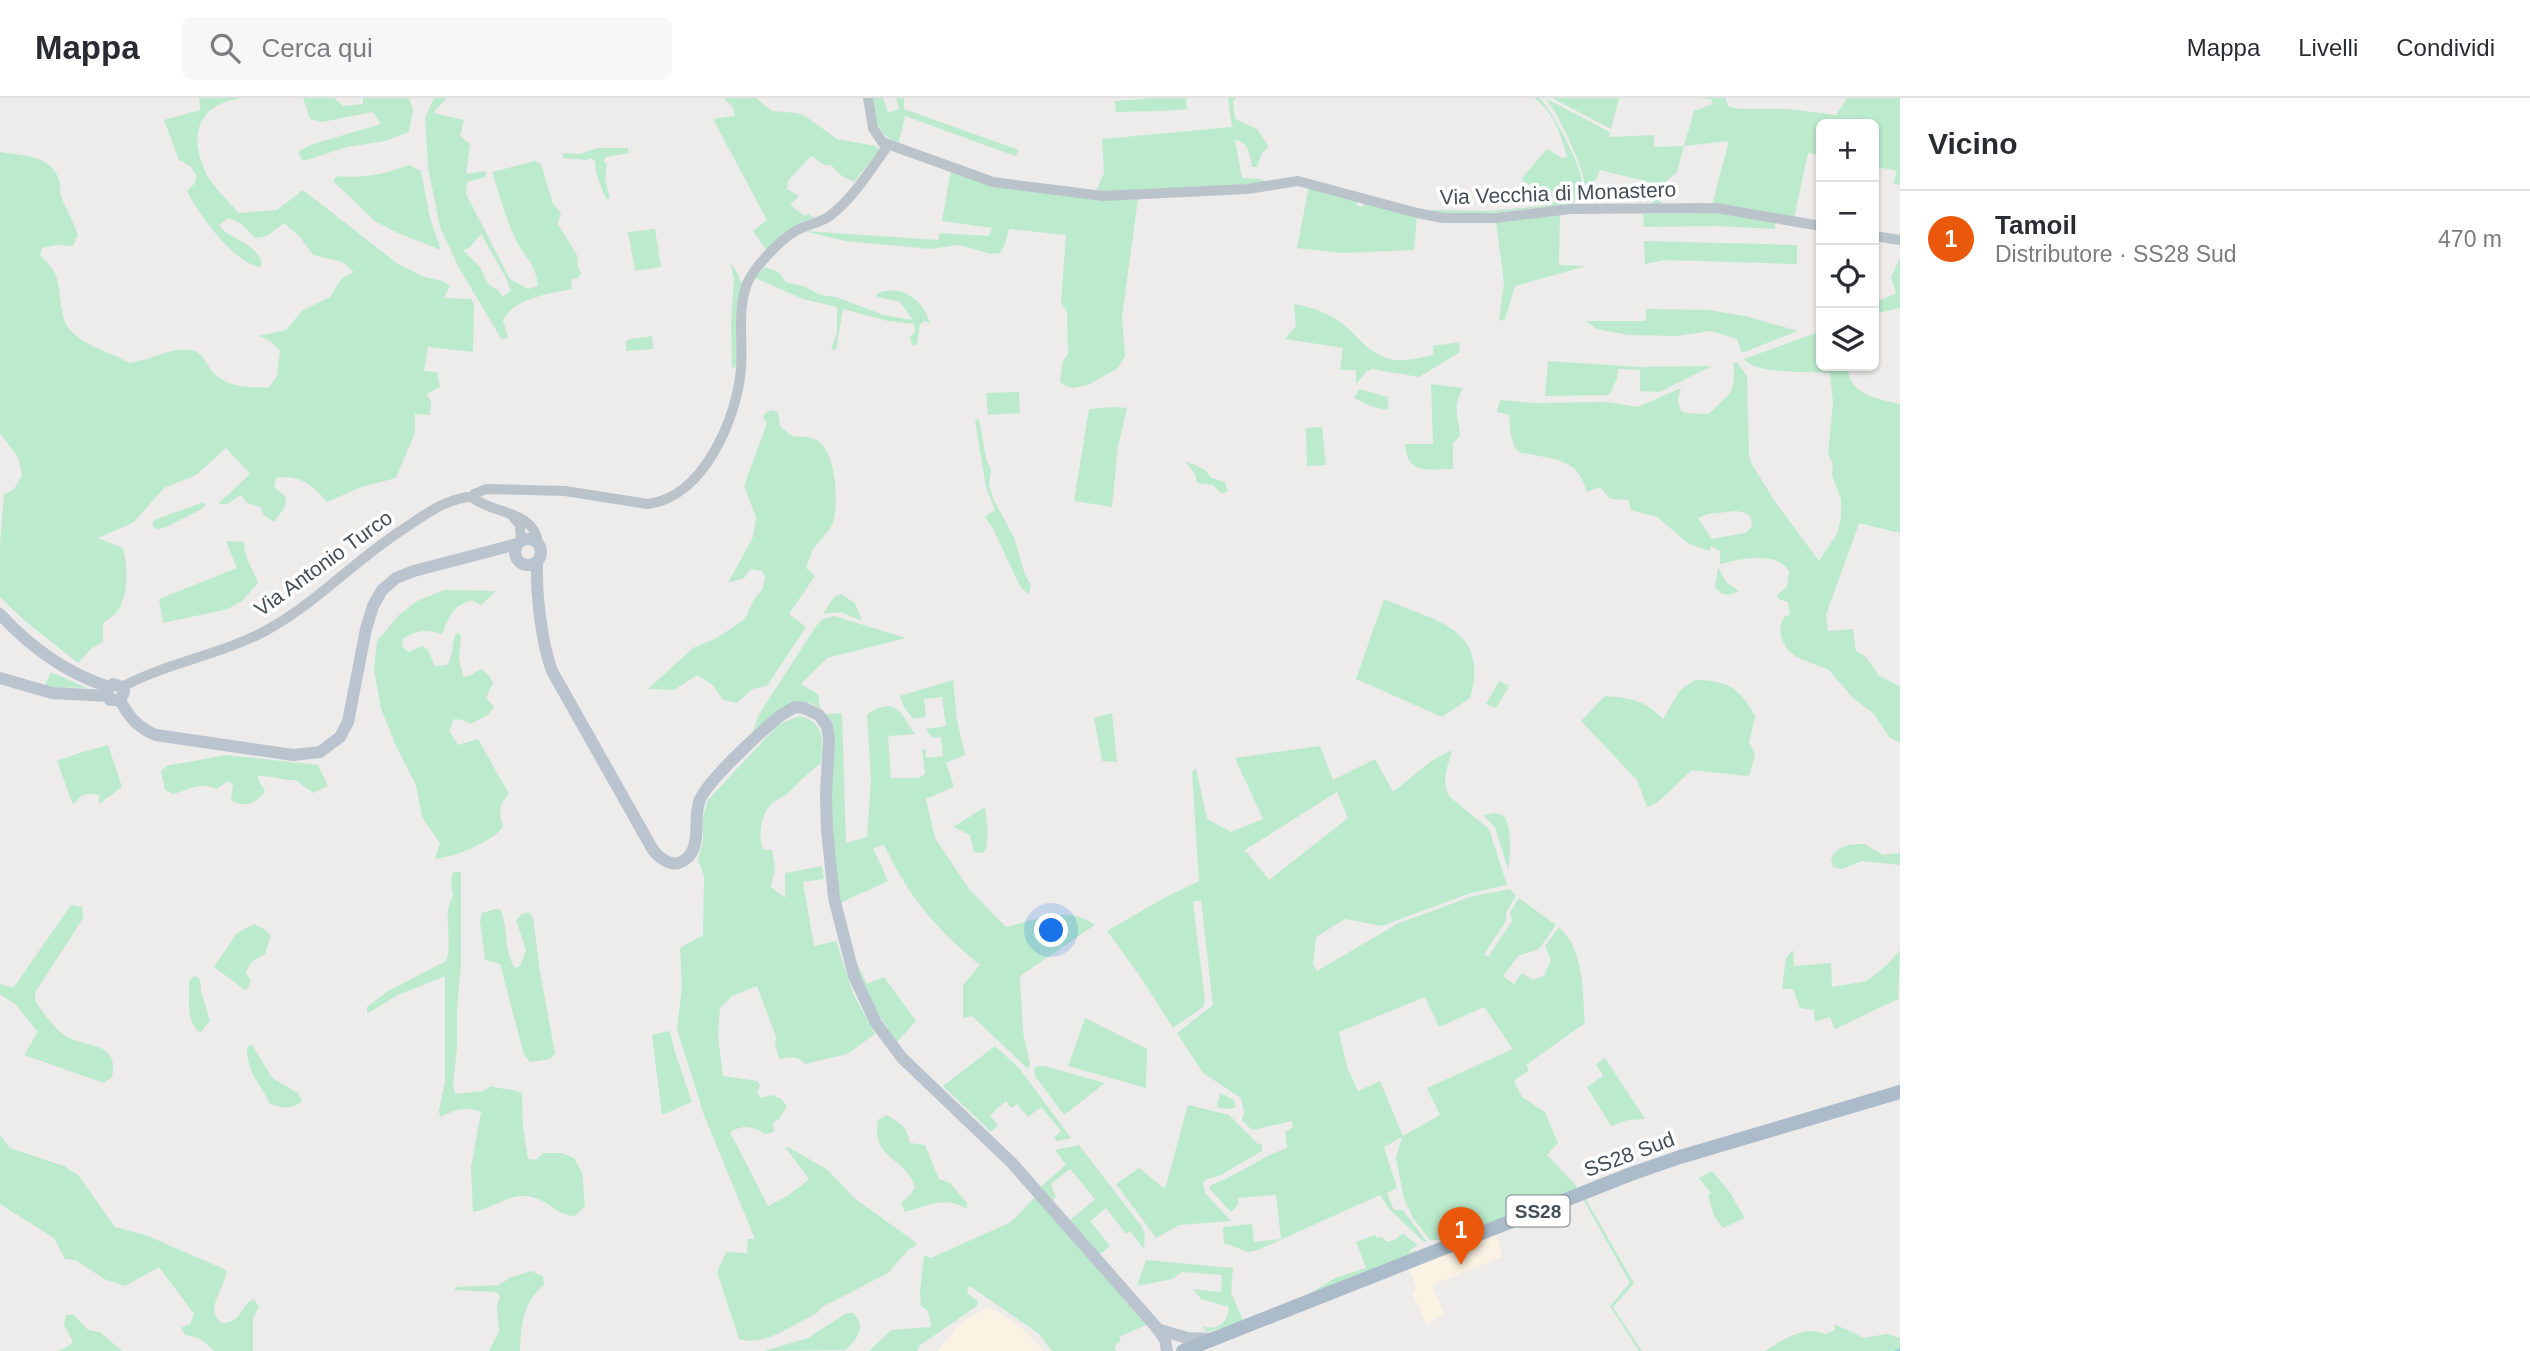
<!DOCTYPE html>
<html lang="it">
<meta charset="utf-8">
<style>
:root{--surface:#fff;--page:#f7f7f7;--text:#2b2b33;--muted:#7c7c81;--line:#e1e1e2;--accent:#ea580c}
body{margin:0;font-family:Arial,sans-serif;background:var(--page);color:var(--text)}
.controls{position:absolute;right:21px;top:21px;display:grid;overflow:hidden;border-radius:10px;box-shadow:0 2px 5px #0004}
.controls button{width:63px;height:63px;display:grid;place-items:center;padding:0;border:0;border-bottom:2px solid var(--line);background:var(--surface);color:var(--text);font:35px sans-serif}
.you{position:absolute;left:1052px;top:833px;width:24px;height:24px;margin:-18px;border:5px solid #fff;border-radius:50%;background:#1a73e8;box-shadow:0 0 0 10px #1a73e833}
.badge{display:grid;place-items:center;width:46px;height:46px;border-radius:50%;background:var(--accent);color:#fff;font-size:23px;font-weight:700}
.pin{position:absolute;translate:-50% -58px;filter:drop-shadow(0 2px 4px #0008)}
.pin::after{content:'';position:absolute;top:37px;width:24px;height:21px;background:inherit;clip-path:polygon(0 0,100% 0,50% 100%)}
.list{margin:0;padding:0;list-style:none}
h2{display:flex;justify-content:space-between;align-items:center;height:91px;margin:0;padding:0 28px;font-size:30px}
h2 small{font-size:23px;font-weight:400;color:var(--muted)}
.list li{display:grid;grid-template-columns:46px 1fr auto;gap:21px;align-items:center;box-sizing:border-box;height:98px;padding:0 28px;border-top:2px solid var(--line)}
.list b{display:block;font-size:26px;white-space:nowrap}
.list p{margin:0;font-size:23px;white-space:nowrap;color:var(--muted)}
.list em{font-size:23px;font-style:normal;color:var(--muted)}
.icon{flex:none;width:38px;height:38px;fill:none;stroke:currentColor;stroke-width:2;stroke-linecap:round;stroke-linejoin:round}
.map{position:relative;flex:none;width:1900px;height:1253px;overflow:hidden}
header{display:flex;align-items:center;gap:42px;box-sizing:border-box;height:98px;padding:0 35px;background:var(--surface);border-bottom:2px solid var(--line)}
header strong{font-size:33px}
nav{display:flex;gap:38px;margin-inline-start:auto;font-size:24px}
.search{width:490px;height:63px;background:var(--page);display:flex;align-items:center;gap:18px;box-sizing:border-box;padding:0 24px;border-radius:10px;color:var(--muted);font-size:26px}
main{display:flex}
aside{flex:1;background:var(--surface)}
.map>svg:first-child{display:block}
</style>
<header>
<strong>Mappa</strong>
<div class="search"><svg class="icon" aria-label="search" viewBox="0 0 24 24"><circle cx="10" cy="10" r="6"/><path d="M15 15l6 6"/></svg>Cerca qui</div>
<nav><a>Mappa</a><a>Livelli</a><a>Condividi</a></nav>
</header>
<main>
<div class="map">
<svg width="1900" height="1253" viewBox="0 0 1900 1253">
<rect width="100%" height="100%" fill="#eeebeb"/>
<path fill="#faf3e4" d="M1496 1135 1502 1159 1432 1187 1444 1216 1427 1227 1412 1195 1417 1190 1408 1169Z
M988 1210 997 1213 1022 1230 1044 1253H938L955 1232 954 1230 969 1219Z"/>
<path fill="#bbeacd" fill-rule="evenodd" d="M199 0H243C201 5 188 33 204 71 211 87 227 102 239 115L277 112 303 92 398 166 424 179 443 183 450 188 444 200 471 201 474 207 473 254 428 249 424 273 437 274 440 289 427 296 431 304 430 317 415 316V335L396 380 361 389 327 404C313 387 299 376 276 380L274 389 286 399 285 409 274 424 263 417 261 409 247 405 241 397 227 406H218L250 376 226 350 196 377 164 390 134 424 98 440 123 450C128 467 129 501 116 515 112 519 107 522 103 525V544L91 551 78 565 24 522 0 499V446L4 396 14 391 22 378 18 359 0 335V54C22 58 48 56 58 79 61 86 59 94 62 101 68 113 73 125 78 137L73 148 57 147 42 150 40 158C62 176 57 187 62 212 63 217 64 224 67 228 82 249 108 252 129 265 149 263 173 247 194 253 203 255 207 267 212 273 226 290 249 289 269 290L277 278 280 252 270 243 259 238 286 232 303 212 330 199 341 181 354 174 343 164 313 157 300 139 284 125 267 138 255 140 242 126 229 120 219 127C232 144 252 141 262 164L260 169C235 166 198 116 187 93L194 86 197 78 190 68 179 62 164 22 200 12Z
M303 0H334L343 8 363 6V0H409L413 11 409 34 385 43 347 49 303 63 298 54 310 47 381 26 373 14 322 24 310 21Z
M434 0H447L433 15 464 22 460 38 470 46 466 76 485 73 486 79 467 84 466 96 510 181 528 191 538 188C536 165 523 158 514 138 505 118 499 96 492 74L535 63 541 66 553 106 561 115 558 126 577 157 578 170 581 175 578 180 571 181 572 191C550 195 512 201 503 223L508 239 502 242 459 170 440 129 428 69 425 20ZM481 136 506 180 511 193 502 199 499 193 488 186 480 169 463 152 469 150Z
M724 0H756L772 13 797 15 805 18 837 41 876 48 879 52 854 84 842 78 830 66 826 68 811 58 788 83 787 91 799 98 790 107 805 118 808 115 814 120C792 126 781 136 767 153L753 133 767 122 713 21 735 18 733 10Z
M873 0H883L888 15 899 11 896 0H904V11L1019 52 1015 58 905 18 899 44C876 39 876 20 873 0Z
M1154 0H1186L1187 11C1162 14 1140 13 1116 14L1115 3Z
M1228 0H1236L1233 3 1235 21 1257 31 1268 47 1267 51 1262 55 1257 69H1252C1250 58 1249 43 1235 42L1242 80 1262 81 1266 85 1095 95 1104 75 1102 41 1232 29Z
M1534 0H1539C1551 10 1583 70 1582 85 1581 92 1577 100 1573 106L1469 117 1422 114 1434 112 1489 113 1552 107 1553 104 1521 81 1547 51 1562 60 1567 59C1561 37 1554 14 1534 0Z
M1545 0 1610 34 1609 39 1654 37V49L1684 48 1694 13 1713 6 1711 1 1695 0H1725L1729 9 1741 11H1788L1836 17 1847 0H1900V87L1893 85 1897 73 1874 68V26H1821V57L1808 55 1794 120 1712 107 1729 43 1684 48 1677 74 1663 86 1661 108H1652L1656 86 1600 72 1592 90 1585 87C1583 69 1557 12 1545 0Z
M1552 0H1619L1611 31Z
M597 50H628L629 55 605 59 604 64 607 66 605 81 610 101H606L596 75 595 63 590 60 586 62 563 60V55L580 56Z
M409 67 421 73 430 120 441 152 398 135 375 123 333 83 337 78C362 81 385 76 409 67Z
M951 71 987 85 1138 101 1122 219 1125 258 1118 270 1088 287 1074 290 1065 288 1060 283 1063 263 1068 256 1067 214 1061 204 1066 137 1009 131 1005 146 1000 155 992 156 958 147 931 151 845 143 804 133 938 142 940 135 989 138 992 130 942 123Z
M1309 88 1357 102V108L1362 109 1365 104 1417 119 1414 152 1343 155 1297 150Z
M1714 115 1775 124V131L1717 128 1644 129 1643 116Z
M1560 116 1559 167 1586 168 1515 188 1505 221 1499 223 1504 184 1496 124Z
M655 131 661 169 635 173 628 134Z
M1644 143 1797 147V166L1665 162 1645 166Z
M1900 160V210L1874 216V205L1896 195 1891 179Z
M730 164 738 176 742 187 738 267 732 271 731 223 734 181Z
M765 169 778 174 786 184 806 189 820 197 836 199 884 217 913 222 900 204 878 199 876 196C900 184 924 202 930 225L924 223 920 226 917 246 912 248 910 239 915 233 914 226 888 223 843 211 836 252 831 251 837 235V209L803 201 755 180Z
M1294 206C1311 209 1329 215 1343 226 1361 241 1371 259 1396 262 1408 263 1422 259 1434 257L1433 248 1459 244 1460 254 1419 279 1372 271 1366 274 1356 286V272H1340L1343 250 1285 241 1296 228Z
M1646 211 1709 212 1745 218 1798 233 1742 255 1737 241 1711 233 1676 238 1629 237 1596 231 1586 223H1646Z
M1821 233V268H1848C1847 296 1877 301 1900 306V435L1859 425 1826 517 1828 533 1853 531 1856 553 1866 559 1879 578 1900 588V645L1889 639 1874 616 1853 600 1829 572 1796 559 1787 551 1781 539 1780 527 1785 518 1790 517 1788 504 1778 501 1777 497 1787 489 1789 473C1777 453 1740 461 1720 466V453L1711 448 1710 453 1689 446 1657 419 1631 412 1628 402 1610 401 1600 389 1587 394C1578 361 1558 362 1529 356 1522 355 1518 355 1515 349 1510 341 1510 326 1509 317L1497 314 1500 302 1534 305 1606 304 1638 309 1681 290 1678 302 1681 313 1686 315 1708 316C1728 298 1737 294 1733 266L1737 264 1747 278 1749 358 1751 365 1776 405 1819 463 1837 436 1841 419V401L1832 377 1833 366 1828 356 1833 305 1830 275C1810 273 1756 277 1744 261ZM1736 413 1746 415 1751 420 1752 429 1745 435 1712 441 1698 420 1708 416Z
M652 238 653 251 626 253V243C634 238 643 241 652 238Z
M1548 263 1640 269 1712 268 1659 294 1640 293V272L1618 271 1617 281 1609 297 1545 298Z
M1431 286 1463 290C1452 310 1458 316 1460 337L1453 346V371C1429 371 1407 378 1405 346H1433Z
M1359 291 1388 299V312L1373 309 1354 300Z
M1019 294 1020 315 988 317 986 295Z
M1115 309 1127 310 1118 348 1112 409 1074 403 1089 311Z
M773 312 778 314 780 328C784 332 789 336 793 338 803 340 811 337 819 344 836 356 839 405 833 424 830 434 819 442 814 450 810 456 808 464 806 470L815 478 789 516 806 529 767 588 752 591 737 605 723 602 713 587 697 577 674 592 648 591 693 550 717 540 745 521 753 503 763 490 765 478 762 473 750 471 744 480 728 485 753 439 756 419 744 388 767 325 763 320 765 315Z
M979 321 986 360 991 372 989 387 993 400 1015 442 1025 477 1031 487 1029 496 1021 490 992 429 985 419 995 412 986 389 975 322Z
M1322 329 1326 367 1307 368 1306 330Z
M1185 363 1204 371 1212 380 1225 384 1228 393 1222 396 1213 387 1197 385 1195 376Z
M204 404 205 408 202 411 164 430 157 431 152 427 154 422Z
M226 443 244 444C244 461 253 470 258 485L242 503 228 511 163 525 159 501 237 470Z
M1718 470 1727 485 1739 493C1727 498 1723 499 1715 489Z
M444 492 496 493 481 507 472 502C451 509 450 517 442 536 428 531 415 532 403 541L402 549 409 554 422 548 428 552 435 568 447 567C455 556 450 545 457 534L461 538 459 561 463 578H469L481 571 489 577 493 585 486 600 494 608 488 617 470 626 463 622 454 621 449 633 458 647 478 641 509 696C498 707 499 715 503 729 489 746 456 758 435 761L440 745 422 719 416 687 397 650 381 611 374 571 377 543 399 517 417 503Z
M841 496 855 505 862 523 841 514 823 516 834 499Z
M1384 501C1434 523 1491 530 1470 600L1442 619 1356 581Z
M834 518 906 540 827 560 801 586 818 596 820 611 811 605 797 603 752 637 758 618 816 528 823 521Z
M51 574 87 590 44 589Z
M953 582 957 622 965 657 946 665 954 689 926 701 935 740 969 791 1006 829C1038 822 1065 806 1095 827L1020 878 1023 934 1030 966 1028 971 972 918 963 920V887L980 867C937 832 908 798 884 747L873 750 888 783 840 805 834 766 831 689 834 633 826 616 842 615 846 745 867 739 871 683 867 616C896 598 900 614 915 636L888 638 891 680H918L925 676 922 651H925L926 660 943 658 941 639 932 640 926 631 946 628 942 599 924 601 926 619 913 621 904 609 900 598Z
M1695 582C1727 582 1740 590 1755 618L1749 645 1755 656 1750 676 1747 678 1692 672 1658 704 1647 709 1637 682 1581 623 1605 598C1632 600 1644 602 1663 621L1680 592Z
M1499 583 1509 588 1496 610 1486 606Z
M1112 615 1117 664 1102 663 1094 620Z
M799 618C825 623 823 644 821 665 808 675 798 685 787 696 783 700 777 701 772 705 761 716 757 739 764 752H772L775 770 771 789 785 800V775L822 768 824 781 803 784 814 848 836 843 853 895 875 936 847 956 805 966C798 958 791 958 780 961L775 949 776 939 757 888 732 898 720 910 718 937 723 978 757 983 760 987 757 995 761 1000 771 997 780 1000 787 1008 779 1021 773 1025 774 1034 765 1036C752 1028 744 1026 730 1034L768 1108 789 1097 809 1081 785 1049H788L828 1072 854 1100 914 1143 917 1147 909 1151 888 1175 822 1209 817 1215C794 1226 765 1249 739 1241L717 1174 726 1154 747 1155 748 1141H755L704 1017 677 931 682 888 680 850 703 837 704 778 698 762 703 743 702 722 708 702 778 627Z
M108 647 122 689 99 706V697C87 694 81 696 73 707L57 663 79 655Z
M1320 648 1333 682 1375 661 1393 694 1431 663 1452 652C1448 668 1440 684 1450 699L1489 731 1507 787 1471 795 1382 828 1345 821 1316 839 1313 867 1317 873 1397 826 1470 799 1510 791 1516 798 1506 814V823L1484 856 1488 859 1512 823 1510 814 1519 800 1556 827 1539 851 1518 858 1503 878 1514 886 1522 875 1532 882 1544 878 1551 862 1545 848 1559 829C1585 853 1582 892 1585 925L1526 967 1529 972 1514 983 1522 999 1545 1014 1558 1045 1547 1057 1576 1087V1093L1441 1146 1439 1142H1430L1413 1120 1404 1101 1396 1060 1402 1039 1384 1049 1397 1090 1387 1095 1394 1112H1403L1426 1143 1424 1144 1389 1111 1380 1097 1258 1152 1248 1154 1224 1145 1223 1129 1252 1126 1254 1144 1281 1141 1276 1097 1238 1100V1107L1231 1114 1209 1090 1211 1087C1237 1078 1260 1059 1287 1050L1285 1034 1293 1029 1292 1023 1252 1032 1242 1022 1244 1015 1241 1000 1203 975 1177 935 1213 907 1201 802 1193 804 1205 903 1203 909 1173 930 1140 878 1107 833 1164 800 1199 783 1192 674 1196 670 1207 721 1231 734 1263 721 1235 660ZM1337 694 1348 720 1269 782 1245 752ZM1425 899 1439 929 1484 909 1513 951 1427 990 1440 1017 1403 1038 1380 983 1358 993 1347 969 1339 934Z
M226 657 318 667 328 688 313 695 296 682C283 683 272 677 258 678L259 684 265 692C258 705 245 711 231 702L233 686 228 683 216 691C200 683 190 692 173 696L165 692 161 673 166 668Z
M985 709 988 734 986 752 982 755 974 754 970 737 953 729Z
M1496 715C1501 717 1504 717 1506 722 1511 730 1511 762 1508 771L1495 729 1483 717Z
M1865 746 1883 757 1900 755V767L1862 763 1842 771 1833 769 1831 761C1837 747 1850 746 1865 746Z
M453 774H461V867L457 910V951L453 986 455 996 483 993 491 988C502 992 511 990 522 995L523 1029 528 1061 536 1062 543 1055H562L574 1060 582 1074 585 1108 575 1118C556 1118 549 1100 525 1098 507 1097 490 1112 473 1114L471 1069 481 1014C465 1008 455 1012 440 1019L439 1012 445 983V878L396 898 367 916V909L388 893 446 863C454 841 441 817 453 798L451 784Z
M71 807 82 809 83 820 35 895V902C42 913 53 929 64 937 85 951 120 942 112 979L104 985 24 957 38 934 16 907 0 896V885L4 888 14 889Z
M495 811 501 812C508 831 504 854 515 870L520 868 526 852 516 822 522 816 529 814 533 820 540 874 555 955 550 961 530 964 524 957 500 866 485 862 480 823 482 815Z
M254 826 264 831 271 838 265 856 251 864 246 875 251 883 246 893 214 869 237 835Z
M1793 852 1794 868 1831 865 1832 889 1867 883 1888 866 1900 852 1898 901 1835 931 1830 919 1815 924 1814 912 1800 910 1793 891H1782L1786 860Z
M855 865H857L867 886 884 879 916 923 897 944 875 911Z
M194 878 200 881 201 893 210 923 200 935C185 922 190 902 189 883Z
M1085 920 1147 951 1146 990 1068 968Z
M670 933 674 951 692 1004 662 1017 652 937Z
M252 946 272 980 298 995 302 1003C291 1012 283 1010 270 1006 259 984 247 975 247 949Z
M995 948 1019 970 1071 1040 1057 1043 1054 1040 1061 1033 1041 1009 1028 1019 1017 1006 1011 1010 1006 1003 990 1017 998 1028 991 1034 943 988Z
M1605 960 1642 1016 1645 1021 1628 1022 1611 1028 1587 989 1603 978 1596 966Z
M1038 968H1044L1105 985 1064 1017 1035 978 1034 971Z
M1220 995 1234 1002 1236 1009 1229 1011 1217 1009Z
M1189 1007 1229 1017 1258 1046H1262V1053L1219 1078 1207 1081 1203 1084 1205 1095 1231 1123 1179 1127 1156 1140 1116 1086 1139 1070 1165 1091 1187 1010Z
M886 1017C900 1024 907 1029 910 1045L925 1047 939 1081 950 1085 967 1105V1111C945 1097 927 1108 905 1114L901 1105 910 1097 915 1089C905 1058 871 1062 878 1022Z
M0 1037 10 1050 64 1068 78 1077 115 1129 148 1138 226 1172C227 1191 203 1208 221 1225 245 1224 238 1208 254 1201L259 1209 253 1220V1253H215L199 1240 185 1237 181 1230 190 1226 194 1216 159 1169 125 1188 104 1181 76 1162 65 1161 54 1140 0 1106Z
M1079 1047 1142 1129 1145 1137 1144 1151 1130 1133 1126 1136 1106 1110 1090 1123 1110 1148 1098 1158 1069 1123 1095 1101 1070 1071 1051 1086 1056 1099 1051 1104 1039 1090 1066 1067 1055 1052Z
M1712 1073 1729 1093 1745 1120 1723 1130 1714 1118 1708 1097 1711 1095 1699 1080Z
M1035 1099 1146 1227 1119 1239 1121 1243 1114 1248 1116 1253H1052L1038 1235 970 1188 967 1191 968 1196 978 1203 977 1208 919 1248 917 1253H869L891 1232 931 1229 928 1213 921 1208 920 1193 924 1157 931 1160 1011 1124Z
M1585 1100 1634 1185 1613 1209 1642 1253H1639L1610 1208 1630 1185 1583 1101Z
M1403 1135 1417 1147 1408 1154 1416 1153 1417 1155 1303 1200 1335 1180 1366 1170 1356 1144 1375 1137 1377 1140 1381 1139 1388 1144 1396 1141Z
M1146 1162 1233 1170 1231 1195 1244 1224 1207 1234 1202 1228C1218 1234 1228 1224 1229 1209L1201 1201 1193 1191 1221 1194 1222 1177 1182 1174 1172 1181 1137 1188Z
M531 1173 543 1178 544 1187C523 1204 521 1227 520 1253H489L499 1233 497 1209 500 1198 496 1194 455 1192V1189L499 1187 509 1180Z
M846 1215H853C867 1227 857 1243 845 1252L764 1253 808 1240Z
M66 1217H74L88 1232 100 1234 122 1253H56L64 1251 73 1244 64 1227Z
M1834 1226 1864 1240 1887 1236 1900 1240V1253H1764C1784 1242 1802 1227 1826 1236L1835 1232Z"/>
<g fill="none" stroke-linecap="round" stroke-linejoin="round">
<path stroke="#8bd2e5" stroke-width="2.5" d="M1896 1253 1900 1252"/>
<path stroke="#bac3ca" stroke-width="10" d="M868 0 873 30 882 44 993 84 1103 98 1247 91 1298 83 1417 115 1443 120H1495L1571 111 1716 110 1821 128
M1874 138 1900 142
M474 396 486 391 565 393 648 406C703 400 737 320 741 271 743 244 737 212 747 186 753 170 781 141 797 132 808 126 821 125 831 117 854 99 871 71 888 47
M473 400C495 417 534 412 538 445
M513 419 520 427 521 443
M122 589C168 564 221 557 267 532 318 504 356 461 405 430 424 417 443 403 467 399"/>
<path stroke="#bac4cf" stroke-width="12" d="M515 454a13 13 0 1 1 26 0a13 13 0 1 1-26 0Z
M537 463C536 495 541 543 552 573L653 752C661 762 674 771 686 761 702 748 693 722 699 704 706 683 762 633 781 617L795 609 804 610 819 617 827 628 829 642 826 696 827 732 834 800 854 878 876 925 902 960 1012 1065 1157 1230 1165 1242 1167 1253
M0 516C30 549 66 575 109 589
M0 580 52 595 107 598
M120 602H110L107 598 109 589 113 586 122 589 124 594 120 602C129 619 138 630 156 637L293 657 320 654 340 639 348 624 366 531 373 508 382 492 396 480 414 473 517 446
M1157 1231 1187 1240 1211 1241"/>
<path stroke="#acbbc9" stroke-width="14" d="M1183 1253 1631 1076 1680 1059 1900 994"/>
</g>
<g text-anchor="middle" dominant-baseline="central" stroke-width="7" stroke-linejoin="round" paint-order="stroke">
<rect fill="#fff" stroke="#7d8489" stroke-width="2" x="1506.5" y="1097.5" width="63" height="31" rx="5"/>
<g font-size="19" font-weight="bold" fill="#454f57">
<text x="1538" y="1113">SS28</text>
</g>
<g font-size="21" fill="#454f57" stroke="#fff">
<text transform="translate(1558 95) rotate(-2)">Via Vecchia di Monastero</text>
<text transform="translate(323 465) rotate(-36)">Via Antonio Turco</text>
<text transform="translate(1629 1056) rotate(-20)">SS28 Sud</text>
</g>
</g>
</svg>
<div class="controls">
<button>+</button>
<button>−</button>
<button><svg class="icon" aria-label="locate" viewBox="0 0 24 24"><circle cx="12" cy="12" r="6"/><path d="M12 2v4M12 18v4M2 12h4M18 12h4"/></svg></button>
<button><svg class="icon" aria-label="layers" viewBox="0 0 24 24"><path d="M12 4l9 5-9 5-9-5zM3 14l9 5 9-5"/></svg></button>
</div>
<div class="you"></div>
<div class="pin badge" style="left:1461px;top:1167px">1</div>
</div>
<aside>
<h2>Vicino<small></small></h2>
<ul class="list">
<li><span class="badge">1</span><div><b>Tamoil</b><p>Distributore · SS28 Sud</p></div><em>470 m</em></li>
</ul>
</aside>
</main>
